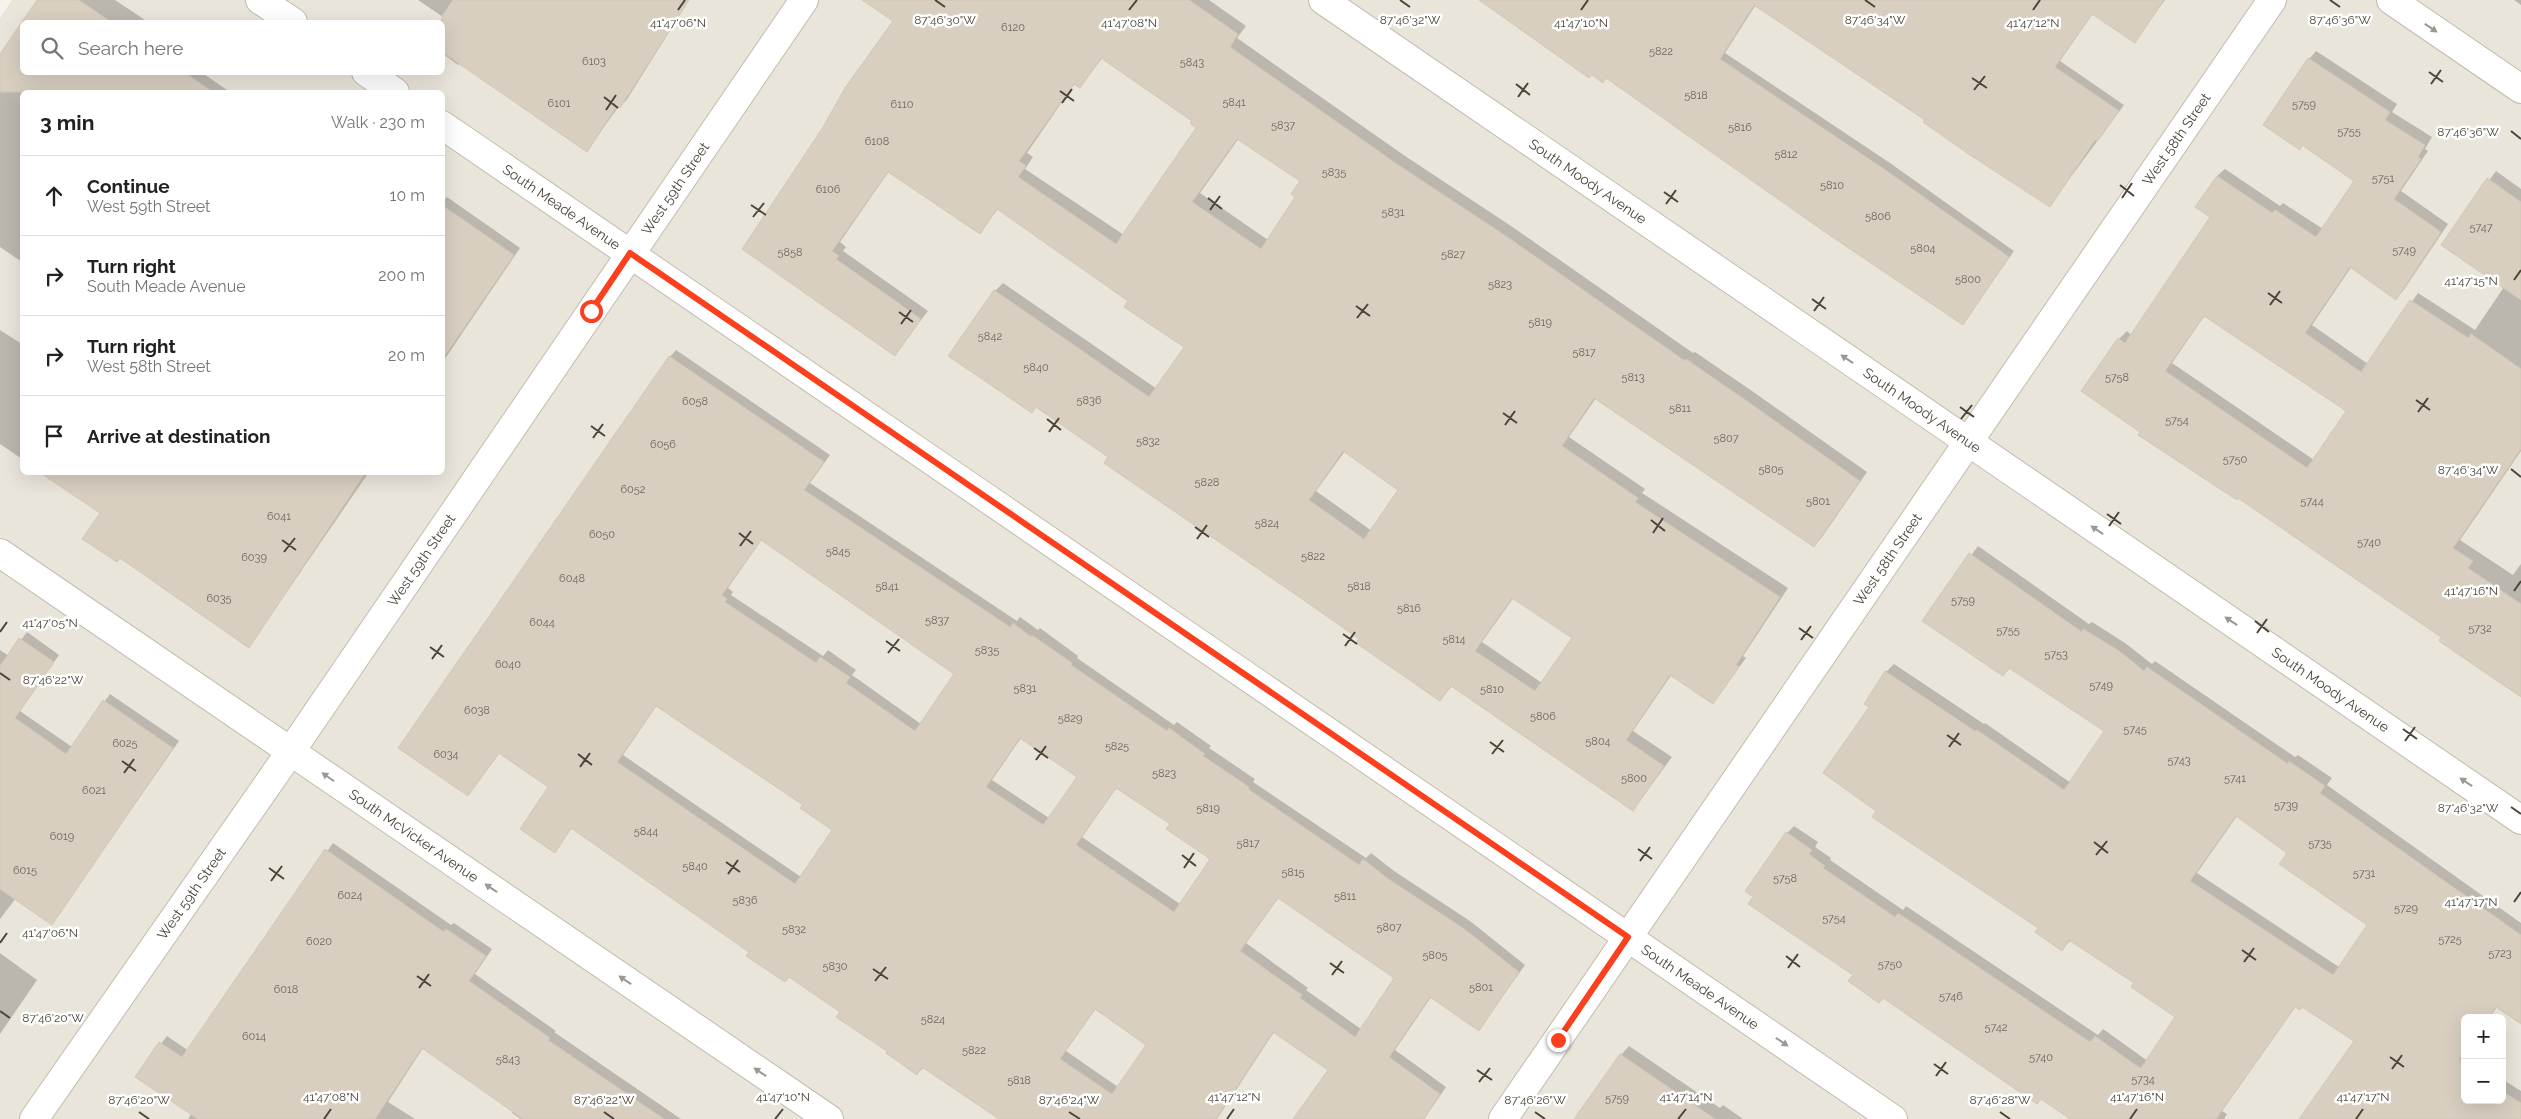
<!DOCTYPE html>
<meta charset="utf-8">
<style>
:root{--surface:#fff;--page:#f6f6f6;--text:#202124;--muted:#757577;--line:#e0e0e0}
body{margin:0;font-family:Raleway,sans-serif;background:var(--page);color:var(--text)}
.controls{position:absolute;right:15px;bottom:15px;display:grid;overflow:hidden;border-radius:8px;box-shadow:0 5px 20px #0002}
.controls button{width:45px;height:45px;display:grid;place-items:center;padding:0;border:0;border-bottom:1px solid var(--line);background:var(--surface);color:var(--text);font:25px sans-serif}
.stop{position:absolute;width:15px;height:15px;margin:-11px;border:4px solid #fc3f1d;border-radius:50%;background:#fff}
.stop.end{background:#fc3f1d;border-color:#fff;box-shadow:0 1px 5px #0008}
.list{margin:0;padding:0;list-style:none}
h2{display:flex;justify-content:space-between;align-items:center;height:65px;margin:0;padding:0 20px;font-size:21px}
h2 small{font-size:16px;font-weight:400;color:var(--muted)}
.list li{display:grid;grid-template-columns:32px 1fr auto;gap:15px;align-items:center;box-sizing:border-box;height:80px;padding:0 20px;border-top:1px solid var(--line)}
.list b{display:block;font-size:19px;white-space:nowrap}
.list p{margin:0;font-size:16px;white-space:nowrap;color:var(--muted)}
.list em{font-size:16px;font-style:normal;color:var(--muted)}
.icon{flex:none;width:28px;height:28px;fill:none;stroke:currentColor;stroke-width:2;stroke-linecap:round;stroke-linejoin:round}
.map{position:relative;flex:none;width:2521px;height:1119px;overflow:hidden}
.search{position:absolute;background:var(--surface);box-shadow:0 5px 20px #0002;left:20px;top:20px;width:425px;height:55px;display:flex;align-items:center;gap:12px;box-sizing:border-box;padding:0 18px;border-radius:8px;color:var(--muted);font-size:19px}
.panel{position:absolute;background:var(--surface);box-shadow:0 5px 20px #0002;left:20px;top:90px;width:425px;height:385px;border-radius:8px}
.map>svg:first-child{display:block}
</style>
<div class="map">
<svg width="2521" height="1119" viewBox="0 0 2521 1119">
<rect width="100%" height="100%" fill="#f6f3ec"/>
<path fill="#eae5da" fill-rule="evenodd" d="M12 0H2521V1119H0V18ZM22 22H442V72H22ZM22 92H442V472H22ZM2465 1018H2502V1100H2465Z"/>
<path fill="#0003" fill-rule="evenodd" d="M39 0H115L145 20 143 22H23Z
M418 0H689L626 101 619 106 587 151 460 63 458 65 442 53V22H440L443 17Z
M897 0H1209L1246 26 1237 38 1405 156 1514 228 1693 353 1695 352 1752 391 1867 472 1822 537 1814 545 1596 398 1569 437 1645 489 1642 493 1788 588 1743 656 1746 658 1713 702 1672 674 1633 731 1672 757 1633 810 1452 686 1440 700 1361 639 1110 456 1037 406 1032 411 995 291 1003 283 1157 389 1186 347 1130 300 998 209 979 232 889 171 840 242 846 247 843 251 928 311 894 355 743 249 894 21ZM1103 57 1193 120 1198 127 1124 235 1025 169 1033 157 1027 153 1075 83 1080 87ZM1239 138 1302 181 1296 197 1268 240 1200 193ZM1345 451 1400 490 1372 531 1316 491ZM1514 597 1574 637 1542 683 1482 642Z
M1481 0H2165L2135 41 2093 13 2060 61 2124 105 2050 205 1836 57 1755 6 1725 53 1890 163 2014 251 1963 323 1607 77Z
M2514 0H2521V5Z
M22 23V72H201L230 92H22V262L0 247V56Z
M2316 51 2397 104 2392 112 2432 137 2425 149 2428 151 2401 191 2448 224 2403 291 2396 298 2352 266 2312 325 2368 364 2418 293 2475 330 2504 287 2442 245 2496 171 2521 189V451L2460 540 2513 575 2521 564V695L2443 637 2142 432 2119 339 2127 331 2131 335 2212 217 2217 176 2225 169 2280 206 2283 203 2323 229 2356 180 2303 144 2299 148 2309 59ZM2205 315 2348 411 2314 460 2172 363Z
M447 197 520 248 442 363V202Z
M0 330 22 344V459L0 444Z
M676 350 830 455 810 483 1017 621 1020 617 1038 630 1040 628 1078 656 1077 658 1174 725 1177 722 1211 746 1209 748 1255 779 1253 782 1366 858 1371 853 1394 871 1470 921 1525 965 1479 1029 1431 997 1395 1050 1446 1087 1424 1119H1296L1330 1069 1274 1032 1217 1119H1001L924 1067 917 1074 842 1011 751 952 572 828 554 852 550 786 500 752 468 795 670 357ZM762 539 956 674 921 724 852 675 856 670 828 650 823 656 731 595 733 592 728 588ZM657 705 804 804 834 829 801 877 623 755ZM1021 738 1079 776 1049 818 992 780ZM1117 787 1172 824 1212 858 1180 904 1082 837ZM1279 897 1396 978 1361 1029 1306 990 1308 988 1246 943ZM1096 1008 1148 1044 1118 1087 1066 1051Z
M42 472H369L249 647 102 513Z
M1978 546 2089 624 2092 622 2125 643 2152 664 2155 661 2295 757 2298 755 2332 778 2327 785 2521 923V1023L2497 1007 2489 1018H2465V1100H2502V1079L2521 1091V1119H2323L2356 1041 2303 1006H2296L2222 1111 2227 1114 2224 1119H2073L1855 974 1787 833 1794 826 1818 842 1815 847 1831 858 1830 860 1903 910 1906 906 2098 1035 2103 1029 2145 1059 2148 1060 2177 1017 2136 982 2071 940 2062 949 2040 927 1878 810 1870 707 1886 672 1894 664 1984 724 1985 723 2071 783 2106 731 2011 667 2003 675 1924 621ZM2237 816 2288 852 2369 924 2339 967 2197 873Z
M27 632 59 655 20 711 72 747 110 694 179 741 52 923 16 898 0 919V650L9 656Z
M333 843 451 925 454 923 492 949 475 974 556 1031 554 1032 681 1119H521L512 1113 513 1111 423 1048 388 1102 415 1119H188L192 1113 137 1076 167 1036 189 1051Z
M0 953 37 980 0 1034Z
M1629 1046 1720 1108 1723 1105 1743 1119H1582L1621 1055Z"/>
<path fill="#d8cfc1" stroke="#d3c7b4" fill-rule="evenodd" d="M37 0H79L111 22H22V72H184L213 92H0V54Z
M453 0H689L620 108 617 106 587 152 442 52V16Z
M862 0H1189L1238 34 1230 47 1397 164 1506 236 1685 361 1686 359 1744 399 1860 481 1814 547 1594 398 1562 446 1638 498 1635 502 1780 597 1736 665 1739 667 1713 704 1670 675 1626 740 1664 766 1633 811 1451 686 1440 701 1356 643 1359 639 1308 603 1104 463 1108 457 1036 407 1032 413 948 356 994 290 1149 397 1184 347 1124 307 1128 301 997 209 980 234 888 172 832 251 839 256 836 259 921 319 895 356 742 249 823 127 845 88 893 21ZM1101 58 1192 121 1190 123 1196 128 1116 244 1018 177 1026 166 1019 161 1074 84 1080 88ZM1237 139 1300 181 1291 194 1295 197 1261 249 1192 202ZM1343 451 1398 490 1364 539 1309 500ZM1512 598 1572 638 1535 691 1475 651Z
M1479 0H2164L2135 43 2092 14 2055 67 2119 111 2097 142 2095 140 2050 207 1970 155 1923 122 1925 120 1754 5 1720 59 1884 169 2009 257 1963 325 1825 232 1606 78 1603 83 1592 75 1589 78Z
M2308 58 2390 112 2385 120 2425 145 2418 157 2421 159 2394 199 2441 232 2396 300 2350 267 2305 333 2361 372 2410 300 2468 338 2471 334 2521 369V449L2453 548 2473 561 2468 568 2521 604V697L2439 641 2441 637 2328 560 2238 498 2237 500 2138 435 2140 432 2081 391 2118 338 2125 343 2210 217 2195 207 2217 176 2272 213 2275 210 2316 237 2354 181 2302 145 2300 150 2263 125ZM2204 316 2346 411 2307 468 2165 371Z
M2487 178 2521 202V300L2441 245Z
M442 205 514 255 442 360Z
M669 356 824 462 804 490 1010 627 1013 623 1031 637 1032 635 1072 663 1071 665 1167 731 1169 728 1205 754 1203 756 1249 787 1248 789 1359 865 1363 859 1387 878 1463 928 1519 972 1479 1031 1430 997 1389 1057 1440 1094 1424 1119H1293L1328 1070 1273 1032 1216 1119H999L922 1067 917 1075 886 1053 887 1051 836 1017 840 1012 789 977 785 982 746 956 749 952 571 828 555 853 520 829 548 787 499 753 468 796 398 748ZM761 540 954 674 915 731 846 683 850 677 820 657 816 663 725 602 727 599 722 595ZM656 706 803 805 800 808 832 830 795 884 617 762ZM1020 738 1077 777 1043 825 986 787ZM1116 788 1170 824 1166 829 1210 859 1174 912 1076 845ZM1278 898 1394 978 1355 1037 1300 998 1302 995 1240 951ZM1095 1009 1146 1045 1112 1094 1060 1059Z
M39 472H366L249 648 120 558 117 562 82 539 100 513Z
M1969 553 2082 632 2083 629 2118 650 2144 671 2147 667 2288 764 2289 761 2325 786 2320 793 2521 935V1024L2496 1007 2488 1018H2465V1052L2459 1060 2462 1061 2460 1063 2465 1067V1100H2502V1091L2521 1103V1119H2299L2354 1041 2302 1007 2300 1010 2295 1007 2216 1119H2070L2041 1099 2037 1104 1883 998 1879 1003 1848 981 1853 975 1748 904 1753 897 1745 891 1786 832 1812 850 1809 854 1825 866 1823 868 1895 917 1898 913 2090 1042 2095 1036 2137 1066 2141 1068 2175 1017 2131 987 2134 983 2069 940 2062 951 2035 932 2038 928 1872 817 1876 811 1823 773 1869 707 1864 704 1885 671 1975 731 1977 730 2064 790 2104 731 2009 668 2003 676 1922 621ZM2236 816 2287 853 2279 864 2367 925 2333 975 2190 881Z
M19 638 54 662 15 718 66 754 103 700 173 748 52 925 0 889V666Z
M325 849 444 932 446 929 486 956 469 981 550 1038 548 1040 664 1119H523L422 1048 375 1119H198L135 1077 159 1042 182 1057Z
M1620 1054 1715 1119H1574Z"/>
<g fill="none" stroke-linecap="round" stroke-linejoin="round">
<g stroke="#c2bbae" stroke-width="30">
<g id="minor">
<path d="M260 0 293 22"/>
<path id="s1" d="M1323 0 2521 820"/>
<path d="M2391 0 2521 89"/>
<path d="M366 72 395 92"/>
<path id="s2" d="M442 125 1893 1119"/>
<path id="s3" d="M0 553 829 1119"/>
<path id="s4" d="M34 1119 291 751 804 0"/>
<path id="s5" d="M1503 1119 2272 0"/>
</g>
</g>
<use href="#minor" stroke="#fff" stroke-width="28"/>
</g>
<defs><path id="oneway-solid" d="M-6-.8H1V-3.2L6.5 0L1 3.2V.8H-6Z" transform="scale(1.25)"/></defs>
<g fill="#9c9892">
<use href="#oneway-solid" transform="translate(2431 28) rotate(34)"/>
<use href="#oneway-solid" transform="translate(1847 359) rotate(-146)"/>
<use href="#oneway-solid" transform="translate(2097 530) rotate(-146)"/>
<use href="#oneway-solid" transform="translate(2231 621) rotate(-146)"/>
<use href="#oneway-solid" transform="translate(328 777) rotate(-145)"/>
<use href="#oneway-solid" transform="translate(2466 782) rotate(-146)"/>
<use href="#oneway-solid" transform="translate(491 888) rotate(-146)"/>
<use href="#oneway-solid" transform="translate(625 980) rotate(-146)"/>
<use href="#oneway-solid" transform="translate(1782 1042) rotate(34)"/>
<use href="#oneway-solid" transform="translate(760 1072) rotate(-146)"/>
</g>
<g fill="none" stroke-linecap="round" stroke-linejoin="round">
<path stroke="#fc3f1d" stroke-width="6" d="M591 311 630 253 1628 937 1558 1040"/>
</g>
<path fill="none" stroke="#4b4439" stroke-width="2" d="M935 0 945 7M1400 0 1410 7M1865 0 1875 7M2330 0 2340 7M678 10 685 0M1129 10 1137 0M1581 10 1588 0M2033 10 2040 0M2429 72 2443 82M1972 78 1987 88M1516 84 1530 95M2431 84 2441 70M1974 90 1985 76M1060 91 1074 101M604 97 618 108M1518 97 1528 83M1062 103 1072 89M606 110 616 95M2511 131 2521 139M2120 185 2134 196M1664 192 1678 202M1208 198 1222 209M2122 198 2132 183M1666 204 1676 190M751 205 766 215M1210 210 1220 196M753 217 764 203M2514 280 2521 270M2268 293 2282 303M1812 299 1826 309M2270 305 2280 291M1356 306 1370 316M1814 311 1824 297M899 312 913 322M1357 318 1368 304M901 324 911 310M2416 400 2430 410M1960 407 1974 417M2418 412 2428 398M1503 413 1517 423M1047 419 1061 430M1961 419 1972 405M1505 425 1515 411M591 426 605 436M1049 432 1059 418M593 438 603 424M2511 469 2521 477M2107 514 2121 524M1651 520 1665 531M2109 526 2119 512M1195 527 1209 537M739 533 753 544M1653 533 1663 518M1197 539 1207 525M282 540 296 550M740 546 751 531M284 552 295 538M2514 591 2521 581M2255 621 2269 632M1799 628 1813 638M0 632 7 622M2257 633 2267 619M1343 634 1357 644M1801 640 1811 626M886 641 900 651M1345 646 1355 632M430 647 444 657M888 653 899 639M432 659 442 645M0 673 10 680M2403 729 2417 739M1947 735 1961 745M2405 741 2415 727M1490 742 1504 752M1949 747 1959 733M1034 748 1048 758M578 754 592 765M1492 754 1503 740M1036 760 1046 746M122 761 136 771M580 767 590 753M124 773 134 759M2511 807 2521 814M2094 842 2108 853M1638 849 1652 859M1182 855 1196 866M2096 855 2107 841M1640 861 1650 847M726 862 740 872M269 868 284 879M1184 868 1194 853M728 874 738 860M271 881 282 866M2514 902 2521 892M0 943 7 933M2242 950 2256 960M1786 956 1800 967M2244 962 2254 948M1330 963 1344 973M1788 968 1798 954M873 969 888 979M1332 975 1342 961M417 976 431 986M875 981 886 967M419 988 429 974M0 1011 10 1018M2390 1057 2404 1067M1934 1064 1948 1074M2392 1069 2402 1055M1477 1070 1492 1080M1936 1076 1946 1062M1479 1082 1490 1068M139 1112 149 1119M604 1112 614 1119M1069 1112 1080 1119M1535 1112 1545 1119M2000 1112 2010 1119M324 1119 331 1109M775 1119 783 1109M1227 1119 1234 1109M1678 1119 1686 1109M2130 1119 2137 1109M2356 1119 2363 1109"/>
<g text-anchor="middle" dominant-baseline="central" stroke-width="5" stroke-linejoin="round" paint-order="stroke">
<g font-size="11" fill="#6e675b">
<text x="1013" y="27">6120</text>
<text x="1661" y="51">5822</text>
<text x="594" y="61">6103</text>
<text x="1192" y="62">5843</text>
<text x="1696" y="95">5818</text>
<text x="1234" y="102">5841</text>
<text x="559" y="103">6101</text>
<text x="902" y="104">6110</text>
<text x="2304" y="104">5759</text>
<text x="1283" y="125">5837</text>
<text x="1740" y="127">5816</text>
<text x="2349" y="131">5755</text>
<text x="877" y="141">6108</text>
<text x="1786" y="154">5812</text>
<text x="1334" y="172">5835</text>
<text x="2383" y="178">5751</text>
<text x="1832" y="185">5810</text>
<text x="828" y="189">6106</text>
<text x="1393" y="212">5831</text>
<text x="1878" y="216">5806</text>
<text x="2481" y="227">5747</text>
<text x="1923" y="248">5804</text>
<text x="2404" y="250">5749</text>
<text x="790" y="252">5858</text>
<text x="1453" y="254">5827</text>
<text x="1968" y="279">5800</text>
<text x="1500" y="284">5823</text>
<text x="1540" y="322">5819</text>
<text x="990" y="336">5842</text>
<text x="1584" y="352">5817</text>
<text x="1036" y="367">5840</text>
<text x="1633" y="377">5813</text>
<text x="2117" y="377">5758</text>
<text x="1089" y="400">5836</text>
<text x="695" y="401">6058</text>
<text x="1680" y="408">5811</text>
<text x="2177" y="420">5754</text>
<text x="1726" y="438">5807</text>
<text x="1148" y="441">5832</text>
<text x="663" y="444">6056</text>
<text x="2235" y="459">5750</text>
<text x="1771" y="469">5805</text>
<text x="1207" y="482">5828</text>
<text x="633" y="489">6052</text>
<text x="1818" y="501">5801</text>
<text x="2312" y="501">5744</text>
<text x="279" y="516">6041</text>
<text x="1267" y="523">5824</text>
<text x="602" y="534">6050</text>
<text x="2369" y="542">5740</text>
<text x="838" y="551">5845</text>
<text x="1313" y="556">5822</text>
<text x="254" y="557">6039</text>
<text x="572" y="578">6048</text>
<text x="887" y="586">5841</text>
<text x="1359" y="586">5818</text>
<text x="219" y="598">6035</text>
<text x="1963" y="600">5759</text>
<text x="1409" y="608">5816</text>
<text x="937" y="620">5837</text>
<text x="542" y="622">6044</text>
<text x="2480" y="628">5732</text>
<text x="2008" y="630">5755</text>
<text x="1454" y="639">5814</text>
<text x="987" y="650">5835</text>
<text x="2056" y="654">5753</text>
<text x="508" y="664">6040</text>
<text x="2101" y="685">5749</text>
<text x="1025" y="688">5831</text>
<text x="1492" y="689">5810</text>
<text x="477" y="710">6038</text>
<text x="1543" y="716">5806</text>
<text x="1070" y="718">5829</text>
<text x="2135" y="729">5745</text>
<text x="1598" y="741">5804</text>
<text x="125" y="743">6025</text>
<text x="1117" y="746">5825</text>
<text x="446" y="754">6034</text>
<text x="2179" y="760">5743</text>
<text x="1164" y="773">5823</text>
<text x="1634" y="778">5800</text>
<text x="2235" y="778">5741</text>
<text x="94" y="790">6021</text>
<text x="2286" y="805">5739</text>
<text x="1208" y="808">5819</text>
<text x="646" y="831">5844</text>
<text x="62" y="836">6019</text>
<text x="1248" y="843">5817</text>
<text x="2320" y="843">5735</text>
<text x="695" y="866">5840</text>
<text x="25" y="870">6015</text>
<text x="1293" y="872">5815</text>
<text x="2364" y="873">5731</text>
<text x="1785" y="878">5758</text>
<text x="350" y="895">6024</text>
<text x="1345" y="896">5811</text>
<text x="745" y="900">5836</text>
<text x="2406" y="908">5729</text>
<text x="1834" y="918">5754</text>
<text x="1389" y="927">5807</text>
<text x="794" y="929">5832</text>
<text x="2450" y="939">5725</text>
<text x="319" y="941">6020</text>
<text x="2500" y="953">5723</text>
<text x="1435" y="955">5805</text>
<text x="1890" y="964">5750</text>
<text x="835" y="966">5830</text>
<text x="1481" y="987">5801</text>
<text x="286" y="989">6018</text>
<text x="1951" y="996">5746</text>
<text x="933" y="1019">5824</text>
<text x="1996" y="1027">5742</text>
<text x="254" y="1036">6014</text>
<text x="974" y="1050">5822</text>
<text x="2041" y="1057">5740</text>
<text x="508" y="1059">5843</text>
<text x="2143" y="1079">5734</text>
<text x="1019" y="1080">5818</text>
<text x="1617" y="1098">5759</text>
</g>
<g font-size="14" fill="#4b4439" stroke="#fff">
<text stroke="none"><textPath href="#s5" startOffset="1189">West 58th Street</textPath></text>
<text stroke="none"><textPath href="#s1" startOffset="321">South Moody Avenue</textPath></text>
<text stroke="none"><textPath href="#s4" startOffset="1130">West 59th Street</textPath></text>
<text stroke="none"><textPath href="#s2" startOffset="145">South Meade Avenue</textPath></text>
<text stroke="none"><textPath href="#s1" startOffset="726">South Moody Avenue</textPath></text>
<text stroke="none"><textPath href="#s4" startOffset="680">West 59th Street</textPath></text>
<text stroke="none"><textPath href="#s5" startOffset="679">West 58th Street</textPath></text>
<text stroke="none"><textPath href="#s1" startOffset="1221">South Moody Avenue</textPath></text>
<text stroke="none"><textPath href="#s3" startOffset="501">South McVicker Avenue</textPath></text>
<text stroke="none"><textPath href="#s4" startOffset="275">West 59th Street</textPath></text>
<text stroke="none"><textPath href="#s2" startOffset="1525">South Meade Avenue</textPath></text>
</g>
</g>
<g font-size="12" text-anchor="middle" fill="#4b4439" stroke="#fff" stroke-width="5" stroke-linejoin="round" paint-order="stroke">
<text x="945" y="24">87°46'30"W</text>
<text x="1410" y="24">87°46'32"W</text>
<text x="1875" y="24">87°46'34"W</text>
<text x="2340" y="24">87°46'36"W</text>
<text x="678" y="27">41°47'06"N</text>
<text x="1129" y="27">41°47'08"N</text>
<text x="1581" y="27">41°47'10"N</text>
<text x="2033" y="27">41°47'12"N</text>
<text x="2468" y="136">87°46'36"W</text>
<text x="2471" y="285">41°47'15"N</text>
<text x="2468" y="474">87°46'34"W</text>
<text x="2471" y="595">41°47'16"N</text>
<text x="50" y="627">41°47'05"N</text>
<text x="53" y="684">87°46'22"W</text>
<text x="2468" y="812">87°46'32"W</text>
<text x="2471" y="906">41°47'17"N</text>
<text x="50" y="937">41°47'06"N</text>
<text x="53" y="1022">87°46'20"W</text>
<text x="331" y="1101">41°47'08"N</text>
<text x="783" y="1101">41°47'10"N</text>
<text x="1234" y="1101">41°47'12"N</text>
<text x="1686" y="1101">41°47'14"N</text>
<text x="2137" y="1101">41°47'16"N</text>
<text x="2363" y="1101">41°47'17"N</text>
<text x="139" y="1104">87°46'20"W</text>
<text x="604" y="1104">87°46'22"W</text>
<text x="1069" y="1104">87°46'24"W</text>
<text x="1535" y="1104">87°46'26"W</text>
<text x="2000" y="1104">87°46'28"W</text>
</g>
</svg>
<div class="controls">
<button>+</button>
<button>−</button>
</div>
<div class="stop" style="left:591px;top:311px"></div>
<div class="stop end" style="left:1558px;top:1040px"></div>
<div class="search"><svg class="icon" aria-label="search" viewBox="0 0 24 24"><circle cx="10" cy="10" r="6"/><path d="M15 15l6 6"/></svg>Search here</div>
<section class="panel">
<h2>3 min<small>Walk · 230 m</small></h2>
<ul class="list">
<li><svg class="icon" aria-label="ahead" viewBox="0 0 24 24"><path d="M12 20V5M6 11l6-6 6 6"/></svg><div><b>Continue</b><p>West 59th Street</p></div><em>10 m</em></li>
<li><svg class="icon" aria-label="right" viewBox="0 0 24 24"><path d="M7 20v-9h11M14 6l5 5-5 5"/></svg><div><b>Turn right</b><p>South Meade Avenue</p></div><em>200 m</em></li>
<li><svg class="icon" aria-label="right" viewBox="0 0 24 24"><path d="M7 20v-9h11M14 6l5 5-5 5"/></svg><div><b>Turn right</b><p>West 58th Street</p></div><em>20 m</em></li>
<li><svg class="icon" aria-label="arrive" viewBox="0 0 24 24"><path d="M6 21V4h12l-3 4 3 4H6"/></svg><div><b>Arrive at destination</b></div></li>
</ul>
</section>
</div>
